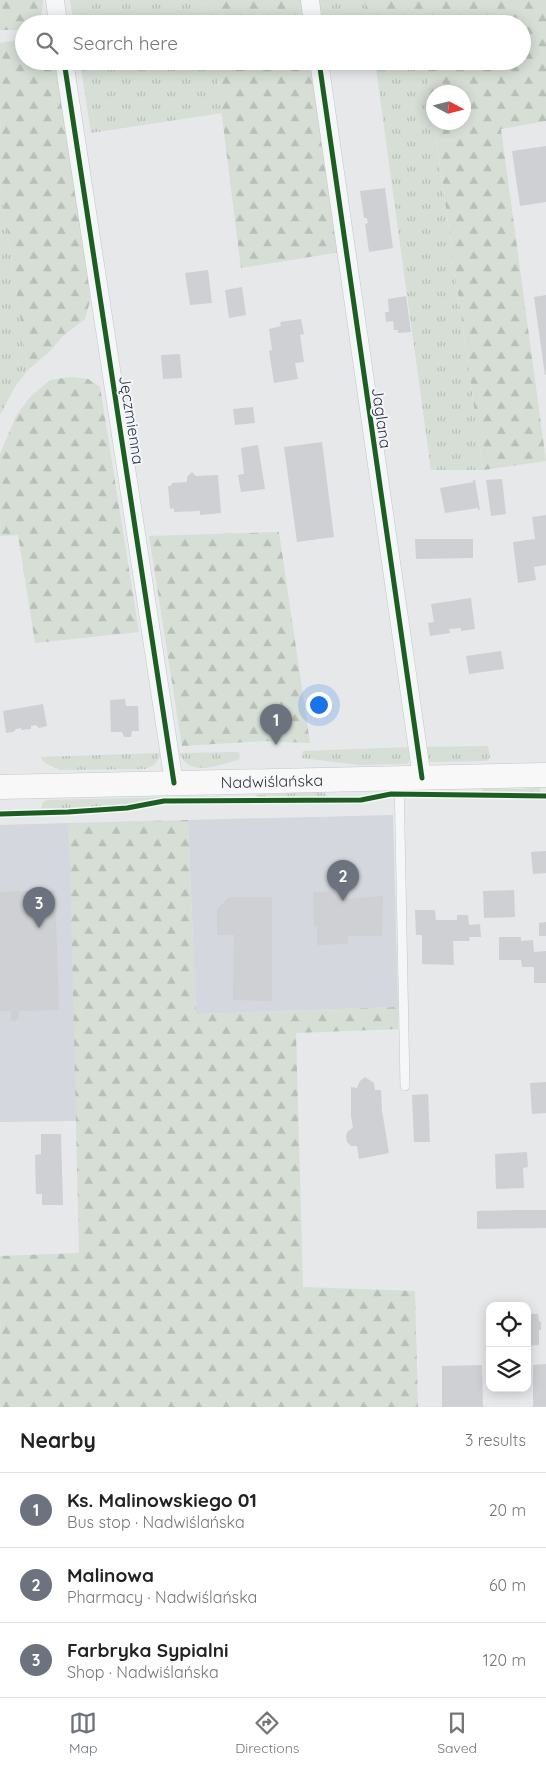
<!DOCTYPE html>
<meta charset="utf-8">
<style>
:root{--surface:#fff;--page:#f2f2f2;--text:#222;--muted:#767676;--line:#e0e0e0;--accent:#6c737f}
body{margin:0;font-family:Quicksand,sans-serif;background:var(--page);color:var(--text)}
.controls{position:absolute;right:15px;bottom:15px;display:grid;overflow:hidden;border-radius:10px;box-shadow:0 2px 12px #0003}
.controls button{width:45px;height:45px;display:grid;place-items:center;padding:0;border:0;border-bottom:1px solid var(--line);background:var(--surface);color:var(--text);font:25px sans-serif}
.compass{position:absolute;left:426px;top:85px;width:45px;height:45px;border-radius:50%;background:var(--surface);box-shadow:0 2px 12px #0003;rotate:97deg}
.you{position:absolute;left:318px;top:704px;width:18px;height:18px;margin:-12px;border:4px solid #fff;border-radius:50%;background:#1a73e8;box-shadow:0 0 0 8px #1a73e833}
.badge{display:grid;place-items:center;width:32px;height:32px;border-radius:50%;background:var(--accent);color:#fff;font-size:16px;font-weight:700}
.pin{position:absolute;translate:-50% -41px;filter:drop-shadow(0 1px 2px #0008)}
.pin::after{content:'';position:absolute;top:26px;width:18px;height:15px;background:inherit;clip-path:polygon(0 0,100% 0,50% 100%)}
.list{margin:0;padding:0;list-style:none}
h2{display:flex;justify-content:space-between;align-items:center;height:65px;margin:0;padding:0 20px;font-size:21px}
h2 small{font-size:16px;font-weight:400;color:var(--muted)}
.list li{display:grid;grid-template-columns:32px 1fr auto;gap:15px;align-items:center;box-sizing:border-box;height:75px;padding:0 20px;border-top:1px solid var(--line)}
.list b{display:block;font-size:19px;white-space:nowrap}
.list p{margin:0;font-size:16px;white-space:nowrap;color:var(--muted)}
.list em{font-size:16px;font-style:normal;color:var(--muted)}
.icon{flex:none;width:28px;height:28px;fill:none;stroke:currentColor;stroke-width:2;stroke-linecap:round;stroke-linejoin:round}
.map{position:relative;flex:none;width:546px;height:1407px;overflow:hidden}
.search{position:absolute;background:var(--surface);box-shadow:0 2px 12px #0003;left:15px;right:15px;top:15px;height:55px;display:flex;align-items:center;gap:12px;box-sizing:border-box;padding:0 18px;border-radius:28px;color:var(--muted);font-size:19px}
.sheet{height:290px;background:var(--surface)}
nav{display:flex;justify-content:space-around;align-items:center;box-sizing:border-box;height:70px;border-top:1px solid var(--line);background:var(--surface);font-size:14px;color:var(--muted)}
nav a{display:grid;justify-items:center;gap:2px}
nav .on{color:var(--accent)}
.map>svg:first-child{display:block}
</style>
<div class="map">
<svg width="546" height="1407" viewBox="0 0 546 1407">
<defs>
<pattern id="grass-tufts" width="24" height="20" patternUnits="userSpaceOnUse" patternTransform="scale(1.25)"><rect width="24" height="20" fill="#d6ded6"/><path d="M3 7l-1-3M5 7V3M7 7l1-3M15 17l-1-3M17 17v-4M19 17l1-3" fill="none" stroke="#b8bfb9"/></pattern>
<pattern id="forest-firs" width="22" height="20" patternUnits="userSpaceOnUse" patternTransform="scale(1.25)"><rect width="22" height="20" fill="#d6ded6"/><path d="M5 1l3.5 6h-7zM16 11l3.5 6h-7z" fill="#b8bfb9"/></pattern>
</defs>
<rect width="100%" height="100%" fill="#e6e8ea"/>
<path fill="#d4d7dd" d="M393 815 398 1007 196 1014 188 820Z
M69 823 77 1121 0 1122V825Z"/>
<path fill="url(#grass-tufts)" d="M70 0H206L210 24H74Z
M315 0H364L368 24H318Z
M80 61H215L222 113 91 133Z
M375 61H425L483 470H431Z
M0 181 28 370 16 385 0 415Z
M488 746 490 757 487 761 432 762 427 761 424 747Z
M411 747V757L408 764 359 765 302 758 303 751Z
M239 752 240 759C220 765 189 778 179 753Z
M160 753C158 763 154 766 145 769L60 770 45 763 40 757Z
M540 786V793L482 791V789H523Z
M317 792 324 793 328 796 253 799 256 795Z
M222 796V798L153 799 131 805 96 808 41 809 43 802 47 800Z"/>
<path fill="url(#forest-firs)" d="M0 0H43C43 15 40 24 24 24V30H0Z
M206 0H305L308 24H210Z
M364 0H546V121L501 129 546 461 483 470 434 123 464 122V92H434L433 122 425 61H522V24H368Z
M24 39V61H54L82 207 90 301 85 319 63 336 49 352 28 370 0 181V43Z
M215 61H314L341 252 241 268Z
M71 377 88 379 100 387 139 632 35 643 18 535 0 536V454L16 416 30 397 50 380Z
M279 532 310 743 262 741 182 746 149 536Z
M188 820 196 1014 398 1007V1029L296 1033 303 1287 415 1291 418 1407H0V1256L79 1253 69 823Z"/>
<path fill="#ced0d3" d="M546 146V202L520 206 512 151Z
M385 188 393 248 369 252 365 224 368 223 367 218H364L360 191Z
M208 270 212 303 190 305 185 273Z
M242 287 246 315 229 318 225 290Z
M546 295V375H545L534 297Z
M406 296 411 332 398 333V330H394L393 321 386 322 385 312H389L388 299Z
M301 319 304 334 300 335 304 362 295 363 298 379 274 383 269 351 272 350 269 329 281 326 280 322Z
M180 354 182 378 163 379 161 355Z
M253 407 255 423 235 425 233 409Z
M322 442 334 537 297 542 284 447Z
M258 445 265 489 241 492 238 475 244 474 241 448Z
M192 472 196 476 218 475 221 513 200 515V511L174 512V508L170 509 168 486H171L172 483 187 482V477Z
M502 479 506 514 491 516 486 480Z
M473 480H475L480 510H478V508L445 513 440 488 473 482Z
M546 515V565L534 567 536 580 518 583 513 542 535 539 532 517Z
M415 539H473V558L416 559Z
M471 598 475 629 461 631V628L449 629 450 633 430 636 428 623 434 622 431 604Z
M501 651 504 669 469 674 466 656Z
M125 699 126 706H138L139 731H132L131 737H124L122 732H111L110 700Z
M43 704 47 726 39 728 36 725 31 726V729L21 730V728L16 729 13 732 6 733 3 711Z
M546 851V873L533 874 531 852Z
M55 890 59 1010 19 1011V1020L11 1021V1011H0V892Z
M514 890 515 917 484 918 483 891Z
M337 891V893H347V899L383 896 382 936H348V944L317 945V927H314L313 892Z
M229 897H272V1001L233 1000 234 935H217V909Z
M415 910H435L436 920H457V915H468L469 925 480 924 481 937H469L470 941H453L454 965 422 964V935H416Z
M546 922V936H539V923Z
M499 937H521V941L533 940 534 952 546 951V983H534V967H522L521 960H499Z
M365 1077 374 1083 375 1090H381L382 1111 389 1153 359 1159 357 1146H351L347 1142 346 1136 348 1131 353 1128 351 1116V1087L357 1088 360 1081Z
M546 1082V1113L532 1114 530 1083Z
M428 1094 430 1142H414L412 1095Z
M41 1134H61L63 1205H42V1194H36L35 1155 41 1154Z
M527 1152 528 1167 523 1168 524 1188 496 1189 495 1154Z
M520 1210H546V1228L477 1229V1211Z
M527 1314H538L539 1321 541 1322V1330H539V1345L527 1346Z
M546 1364V1407H533V1365Z
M482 1365 483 1407H442V1366Z"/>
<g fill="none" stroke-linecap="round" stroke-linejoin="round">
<g stroke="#c4c6c8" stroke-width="10">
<path id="service" d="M399 778 405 1086"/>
</g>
<g stroke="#c4c6c8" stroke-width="19">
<path id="minor" d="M55 0 58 24
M310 0 313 24
M64 61 174 783
M319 61 422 778"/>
</g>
<g stroke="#c4c6c8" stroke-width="25">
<g id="secondary">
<path id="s1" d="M0 787 546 775"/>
</g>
</g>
<use href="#service" stroke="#f5f6f7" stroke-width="9"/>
<use href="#minor" stroke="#f5f6f7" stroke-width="18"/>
<use href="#secondary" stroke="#f8f8f8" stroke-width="24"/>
<g stroke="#f4f6f9" stroke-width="8">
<path id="cycleway" d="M64 61 174 783
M319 61 422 778
M0 814 68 812 127 808 164 801 361 800 391 794 546 796"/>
</g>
<use href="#cycleway" stroke="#1b5e20" stroke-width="5"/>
</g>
<g text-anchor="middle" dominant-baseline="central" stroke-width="4" stroke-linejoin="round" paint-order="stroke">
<g font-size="16" fill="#2b3445" stroke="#f4f6f9">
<text transform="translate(382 418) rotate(82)">Jaglana</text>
<text transform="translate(132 420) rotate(81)">Jęczmienna</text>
<text stroke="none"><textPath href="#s1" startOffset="272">Nadwiślańska</textPath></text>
</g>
</g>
</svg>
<div class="controls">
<button><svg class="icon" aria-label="locate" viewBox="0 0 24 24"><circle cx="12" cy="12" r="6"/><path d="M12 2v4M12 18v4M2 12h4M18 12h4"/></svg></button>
<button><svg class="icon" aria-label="layers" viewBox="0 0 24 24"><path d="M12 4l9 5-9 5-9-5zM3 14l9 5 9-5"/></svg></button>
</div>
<svg class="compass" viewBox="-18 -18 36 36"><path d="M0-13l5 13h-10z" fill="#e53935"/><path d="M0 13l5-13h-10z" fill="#767676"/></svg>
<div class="you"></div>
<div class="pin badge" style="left:276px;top:745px">1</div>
<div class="pin badge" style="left:343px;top:901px">2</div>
<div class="pin badge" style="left:39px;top:928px">3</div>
<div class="search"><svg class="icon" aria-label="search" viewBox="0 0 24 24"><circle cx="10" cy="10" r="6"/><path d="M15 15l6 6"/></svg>Search here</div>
</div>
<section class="sheet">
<h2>Nearby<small>3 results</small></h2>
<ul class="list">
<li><span class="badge">1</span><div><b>Ks. Malinowskiego 01</b><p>Bus stop · Nadwiślańska</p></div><em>20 m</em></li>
<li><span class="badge">2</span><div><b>Malinowa</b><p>Pharmacy · Nadwiślańska</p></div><em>60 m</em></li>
<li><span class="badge">3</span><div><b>Farbryka Sypialni</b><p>Shop · Nadwiślańska</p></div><em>120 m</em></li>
</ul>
</section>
<nav>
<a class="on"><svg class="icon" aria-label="map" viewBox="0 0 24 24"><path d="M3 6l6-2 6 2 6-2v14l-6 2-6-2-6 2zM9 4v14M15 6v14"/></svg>Map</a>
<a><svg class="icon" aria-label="directions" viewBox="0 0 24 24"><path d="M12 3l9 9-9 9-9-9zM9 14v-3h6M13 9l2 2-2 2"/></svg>Directions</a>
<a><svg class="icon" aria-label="saved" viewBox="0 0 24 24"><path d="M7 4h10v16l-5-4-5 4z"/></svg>Saved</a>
</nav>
